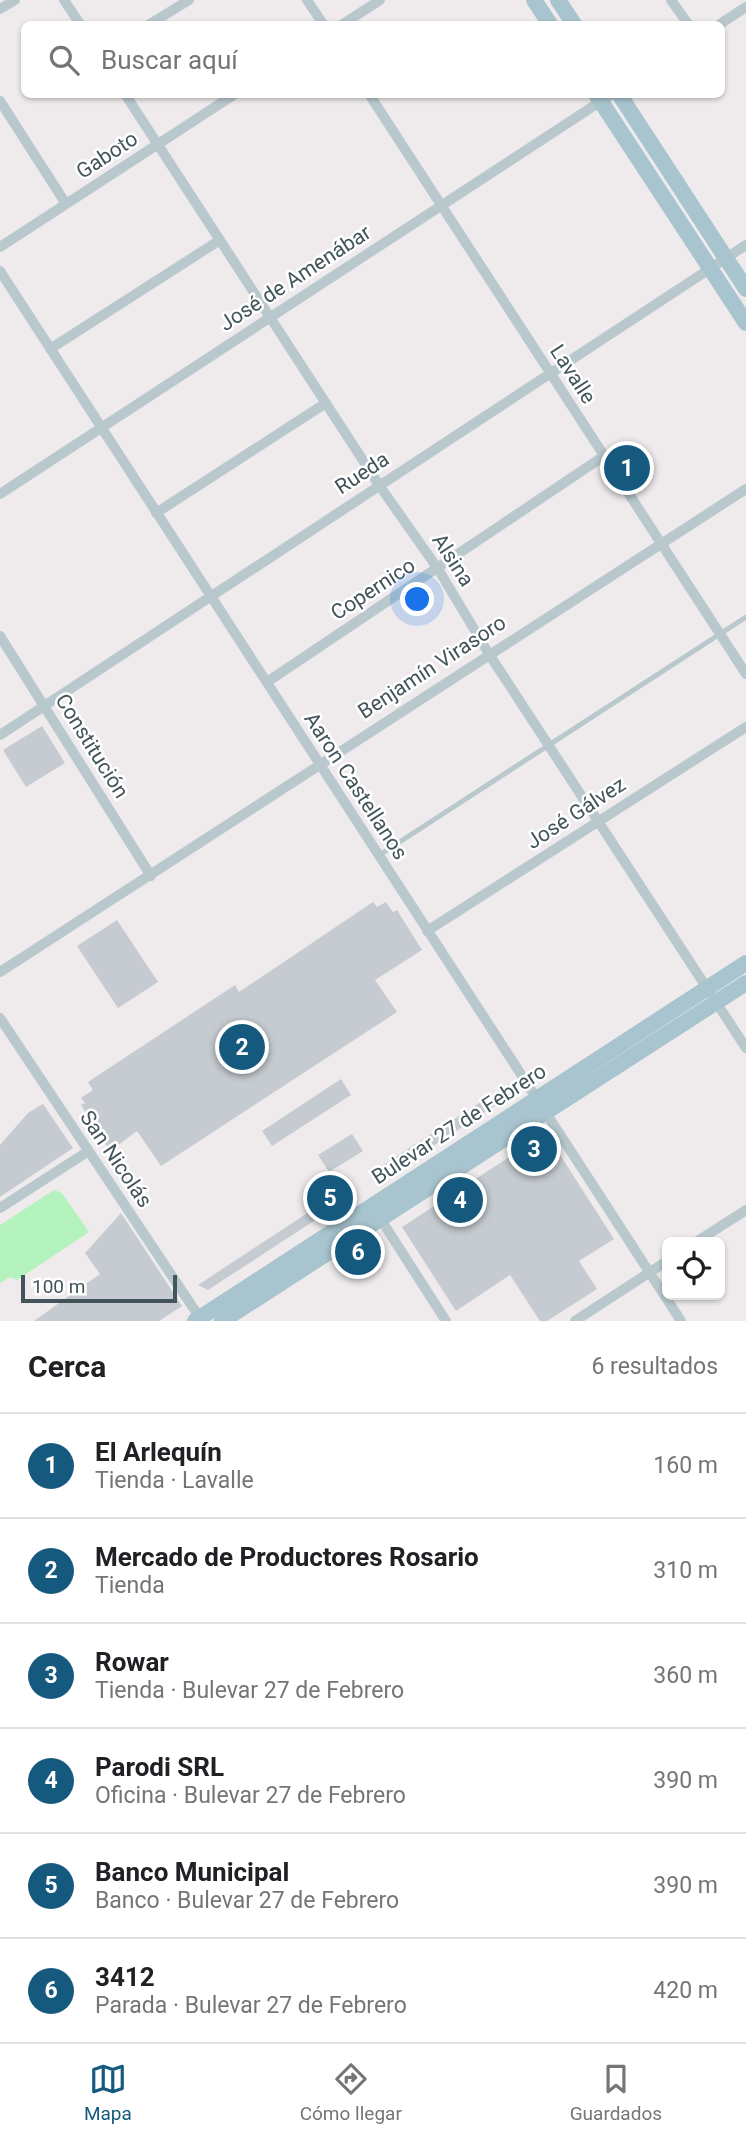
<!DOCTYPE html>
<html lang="es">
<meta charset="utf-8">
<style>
:root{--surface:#fff;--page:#f2f2f2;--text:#202124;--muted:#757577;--line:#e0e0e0;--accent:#155a7e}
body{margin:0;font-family:Roboto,sans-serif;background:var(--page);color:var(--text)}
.controls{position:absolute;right:21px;bottom:21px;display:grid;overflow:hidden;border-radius:10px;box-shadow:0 2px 5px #0004}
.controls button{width:63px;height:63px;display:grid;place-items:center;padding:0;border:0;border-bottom:2px solid var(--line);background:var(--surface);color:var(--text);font:35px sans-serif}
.scale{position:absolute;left:21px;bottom:18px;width:156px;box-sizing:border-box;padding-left:7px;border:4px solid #43555b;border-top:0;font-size:19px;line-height:24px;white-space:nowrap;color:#43555b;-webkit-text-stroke:5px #fff;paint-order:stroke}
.you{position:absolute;left:418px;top:600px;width:24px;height:24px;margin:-18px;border:5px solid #fff;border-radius:50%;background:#1a73e8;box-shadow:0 0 0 10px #1a73e833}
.badge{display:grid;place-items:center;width:46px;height:46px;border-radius:50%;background:var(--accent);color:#fff;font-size:23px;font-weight:700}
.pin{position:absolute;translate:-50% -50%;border:4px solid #fff;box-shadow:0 2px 7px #0006}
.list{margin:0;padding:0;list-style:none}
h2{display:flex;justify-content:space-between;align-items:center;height:91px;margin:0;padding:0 28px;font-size:30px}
h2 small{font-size:23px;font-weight:400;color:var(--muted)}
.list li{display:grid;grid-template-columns:46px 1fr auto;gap:21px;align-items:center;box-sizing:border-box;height:105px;padding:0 28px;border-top:2px solid var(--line)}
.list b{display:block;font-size:26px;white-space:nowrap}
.list p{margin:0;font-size:23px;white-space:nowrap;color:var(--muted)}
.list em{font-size:23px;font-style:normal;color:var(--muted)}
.icon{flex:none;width:38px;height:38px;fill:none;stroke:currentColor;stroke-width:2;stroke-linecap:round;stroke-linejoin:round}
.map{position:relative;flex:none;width:746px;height:1321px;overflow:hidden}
.search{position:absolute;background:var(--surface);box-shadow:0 2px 5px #0004;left:21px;right:21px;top:21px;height:77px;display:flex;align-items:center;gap:18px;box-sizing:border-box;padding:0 24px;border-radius:10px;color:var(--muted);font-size:26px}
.sheet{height:721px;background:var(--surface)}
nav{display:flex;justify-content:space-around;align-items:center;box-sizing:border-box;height:98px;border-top:2px solid var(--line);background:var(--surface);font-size:19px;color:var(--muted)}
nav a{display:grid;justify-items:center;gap:4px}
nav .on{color:var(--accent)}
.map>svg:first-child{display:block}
</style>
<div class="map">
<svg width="746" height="1321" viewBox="0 0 746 1321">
<rect width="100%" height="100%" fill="#efebec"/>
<path fill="#b4f2be" d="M54 1190 62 1193 89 1232 17 1280 10 1277 0 1283V1225Z"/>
<path fill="#c5cbd0" d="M42 726 65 763 26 787 3 750Z
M373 902 377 907 386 902 393 912 397 910 422 950 375 980 397 1012 161 1166 137 1131 110 1151 81 1105 85 1103 81 1098 93 1090 88 1082 235 985 239 992Z
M117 920 158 982 118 1008 77 946Z
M341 1079 351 1095 272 1146 262 1131Z
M512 1082 511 1095 381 1180 375 1170Z
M43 1104 73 1148 0 1197V1145L28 1113Z
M546 1133 614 1239 579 1261 597 1289 547 1321H540L510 1275 456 1311 402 1227Z
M352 1134 363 1151 329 1172 318 1155Z
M340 1179 352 1196 208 1290 198 1285 315 1208 309 1199Z
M121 1213 182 1306 159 1321H34L100 1274 85 1253Z"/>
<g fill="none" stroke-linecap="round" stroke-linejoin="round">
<path stroke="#b8c8cd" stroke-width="5" d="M378 856 746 617"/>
<path stroke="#b8c8cd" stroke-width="10" d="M64 0 80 24
M307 0 323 24
M671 0 688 24
M0 9 15 0
M150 24 189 0
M343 24 380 0
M720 24 746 7
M125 94 379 485 438 569 489 654 746 1048
M369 94 746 674
M0 101 66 204
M0 247 235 94
M0 271 681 1321
M50 349 220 240
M0 494 612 94
M156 513 326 403
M0 636 151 876
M267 682 604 456
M0 735 746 245
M427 931 746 727
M0 972 746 489
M0 1018 202 1321
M0 1208 87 1152
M378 1215 446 1321
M696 1242 746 1210
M575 1321 667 1261"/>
<path stroke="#a8c4ce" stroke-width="16" d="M534 0 550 24
M558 0 574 24
M596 94 746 323
M619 94 746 289
M195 1321 746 963
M222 1321 746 983"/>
</g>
<g text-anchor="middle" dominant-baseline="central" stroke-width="5" stroke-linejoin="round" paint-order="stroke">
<g font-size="21" fill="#43555b" stroke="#fff">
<text transform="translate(107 155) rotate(-33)">Gaboto</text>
<text transform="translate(295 278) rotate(-33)">José de Amenábar</text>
<text transform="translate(573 374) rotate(57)">Lavalle</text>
<text transform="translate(362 473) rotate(-33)">Rueda</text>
<text transform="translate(453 560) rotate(57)">Alsina</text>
<text transform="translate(373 589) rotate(-33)">Copernico</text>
<text transform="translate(432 667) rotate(-33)">Benjamín Virasoro</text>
<text transform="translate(92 746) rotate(58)">Constitución</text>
<text transform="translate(356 786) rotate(57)">Aaron Castellanos</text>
<text transform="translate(576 813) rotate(-33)">José Gálvez</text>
<text transform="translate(459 1124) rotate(-33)">Bulevar 27 de Febrero</text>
<text transform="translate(116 1159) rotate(56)">San Nicolás</text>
</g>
</g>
</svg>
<div class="controls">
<button><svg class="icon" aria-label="locate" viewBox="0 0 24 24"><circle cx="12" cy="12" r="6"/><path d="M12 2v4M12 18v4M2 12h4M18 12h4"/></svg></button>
</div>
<div class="scale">100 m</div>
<div class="you"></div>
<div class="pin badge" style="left:627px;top:468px">1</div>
<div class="pin badge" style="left:242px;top:1047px">2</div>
<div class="pin badge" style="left:534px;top:1149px">3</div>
<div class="pin badge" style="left:460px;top:1200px">4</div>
<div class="pin badge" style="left:330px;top:1198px">5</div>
<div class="pin badge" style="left:358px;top:1252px">6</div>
<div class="search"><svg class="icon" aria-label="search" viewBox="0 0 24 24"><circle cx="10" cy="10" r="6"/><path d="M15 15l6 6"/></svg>Buscar aquí</div>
</div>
<section class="sheet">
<h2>Cerca<small>6 resultados</small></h2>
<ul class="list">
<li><span class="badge">1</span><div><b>El Arlequín</b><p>Tienda · Lavalle</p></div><em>160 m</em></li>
<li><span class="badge">2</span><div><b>Mercado de Productores Rosario</b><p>Tienda</p></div><em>310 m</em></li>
<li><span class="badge">3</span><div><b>Rowar</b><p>Tienda · Bulevar 27 de Febrero</p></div><em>360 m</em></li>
<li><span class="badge">4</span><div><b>Parodi SRL</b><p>Oficina · Bulevar 27 de Febrero</p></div><em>390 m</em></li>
<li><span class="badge">5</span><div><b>Banco Municipal</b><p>Banco · Bulevar 27 de Febrero</p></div><em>390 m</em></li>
<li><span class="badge">6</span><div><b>3412</b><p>Parada · Bulevar 27 de Febrero</p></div><em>420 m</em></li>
</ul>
</section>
<nav>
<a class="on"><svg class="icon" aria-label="map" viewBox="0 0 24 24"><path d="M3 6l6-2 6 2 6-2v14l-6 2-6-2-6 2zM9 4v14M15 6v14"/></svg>Mapa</a>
<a><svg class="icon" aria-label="directions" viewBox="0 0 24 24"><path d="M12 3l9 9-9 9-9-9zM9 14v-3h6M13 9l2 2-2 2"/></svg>Cómo llegar</a>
<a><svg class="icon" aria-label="saved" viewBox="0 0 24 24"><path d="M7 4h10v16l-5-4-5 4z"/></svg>Guardados</a>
</nav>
